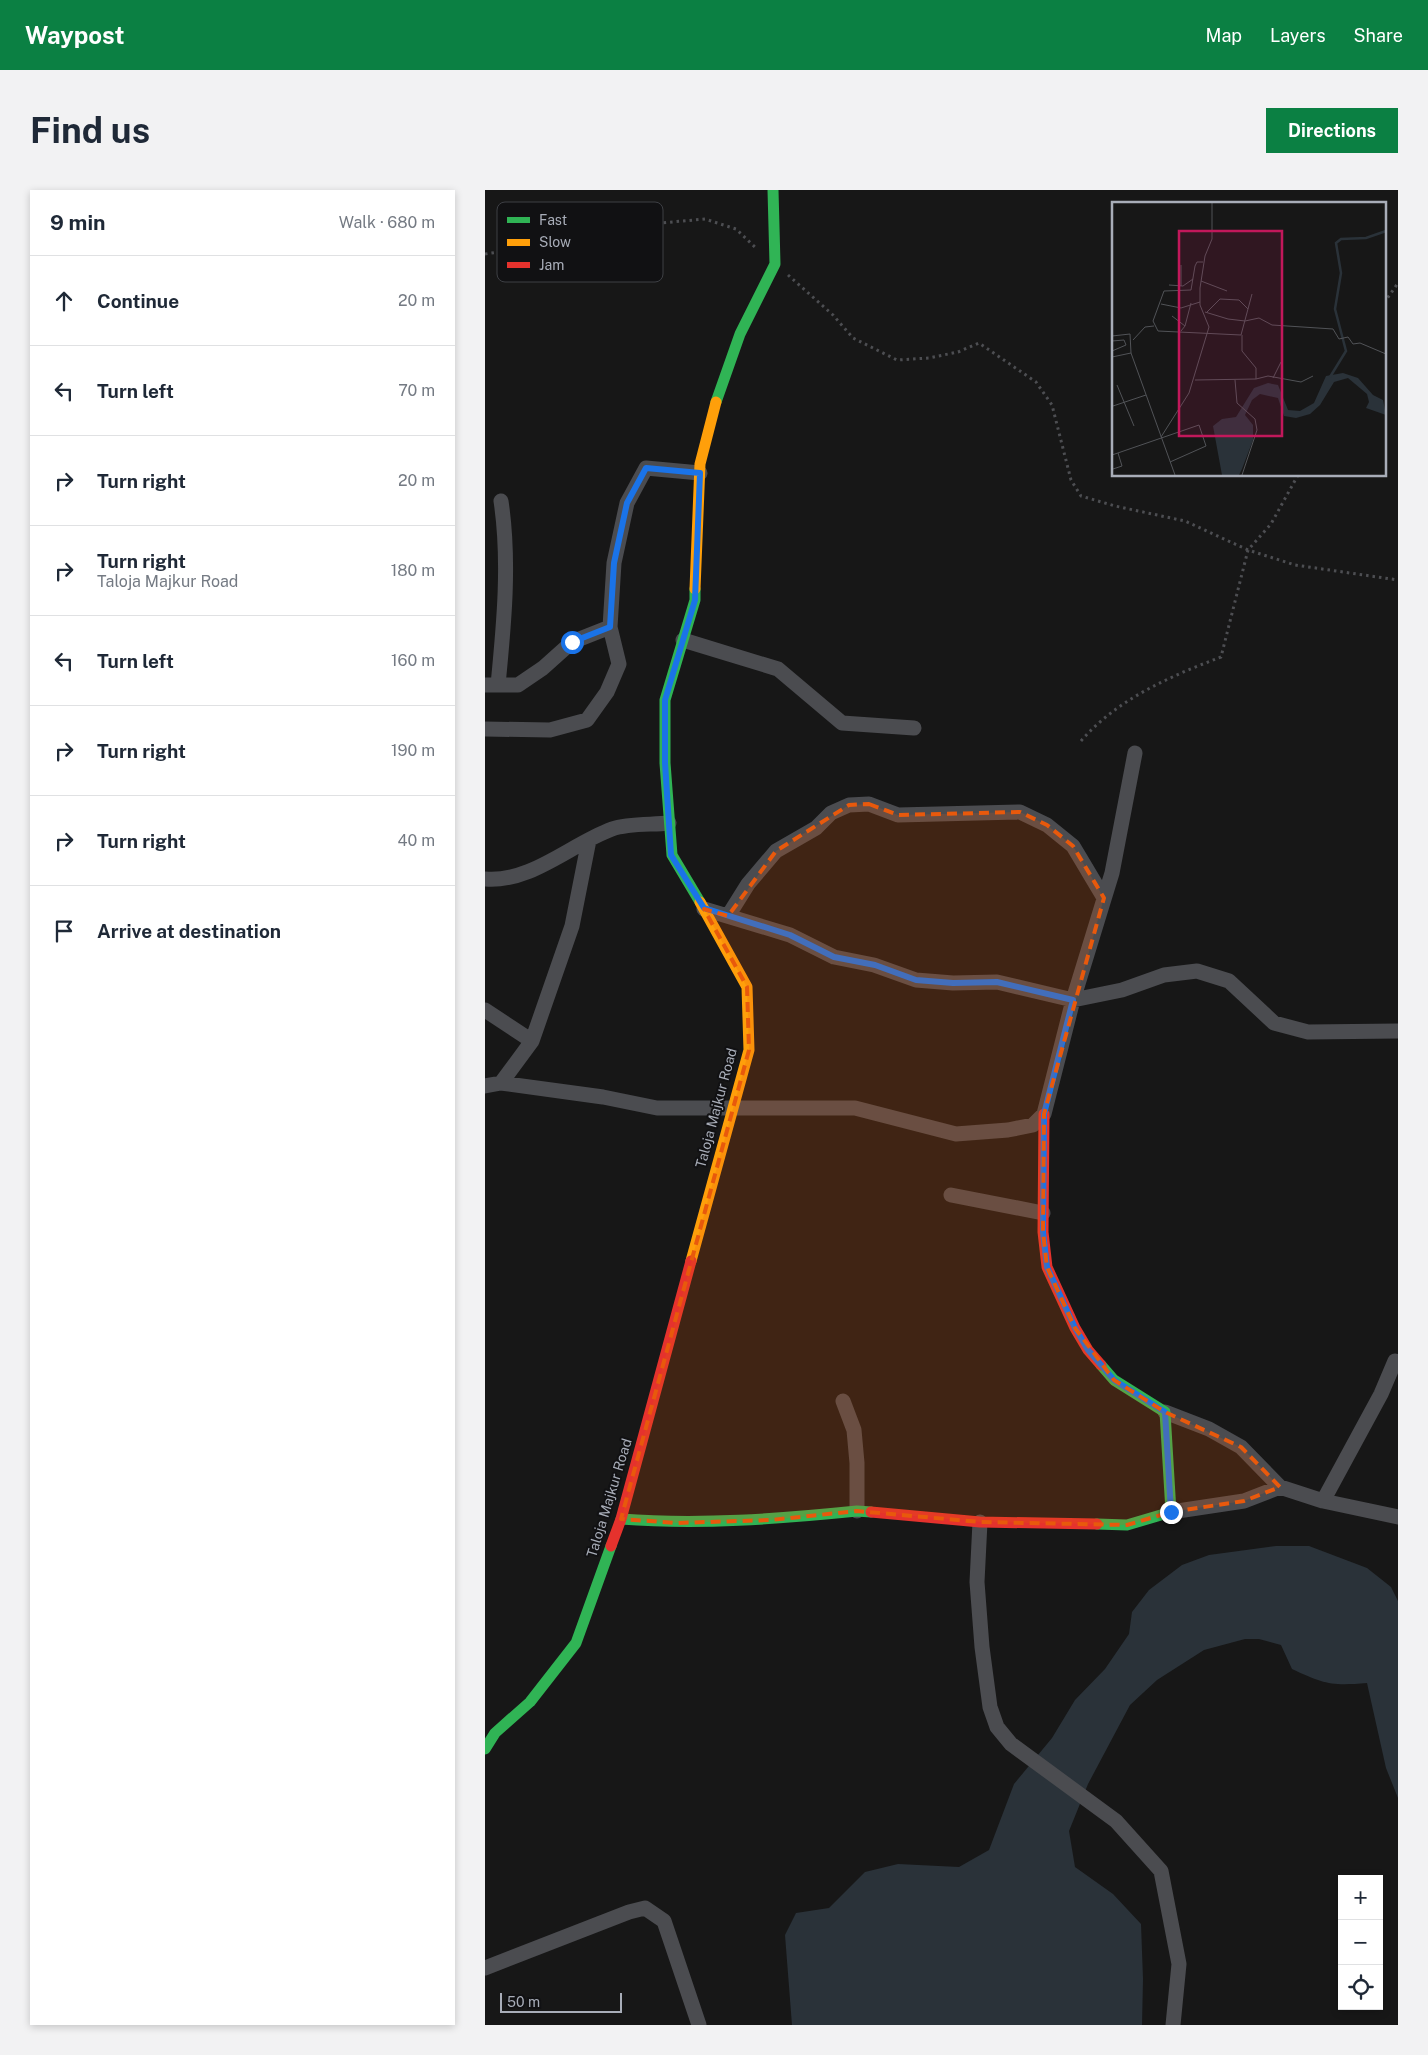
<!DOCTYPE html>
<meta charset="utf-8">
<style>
:root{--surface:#fff;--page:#f2f2f3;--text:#1f2937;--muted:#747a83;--line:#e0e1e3;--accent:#0b8043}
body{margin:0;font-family:"Public Sans",sans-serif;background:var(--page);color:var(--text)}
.controls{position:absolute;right:15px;bottom:15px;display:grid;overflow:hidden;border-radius:0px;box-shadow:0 2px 8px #0003}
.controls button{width:45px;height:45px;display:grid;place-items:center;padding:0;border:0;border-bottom:1px solid var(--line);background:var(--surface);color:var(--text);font:25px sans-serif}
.scale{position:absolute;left:15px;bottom:12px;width:122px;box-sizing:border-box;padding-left:5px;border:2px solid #a8adb8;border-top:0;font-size:14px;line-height:18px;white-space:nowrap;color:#a8adb8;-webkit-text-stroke:4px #111113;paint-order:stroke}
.stop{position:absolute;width:15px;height:15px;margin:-11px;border:4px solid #1a73e8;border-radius:50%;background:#fff}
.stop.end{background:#1a73e8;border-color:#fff;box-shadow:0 1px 5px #0008}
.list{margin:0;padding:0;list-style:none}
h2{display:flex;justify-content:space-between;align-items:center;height:65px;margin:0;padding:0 20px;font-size:21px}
h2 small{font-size:16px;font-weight:400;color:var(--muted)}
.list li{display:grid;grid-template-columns:32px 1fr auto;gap:15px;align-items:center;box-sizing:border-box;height:90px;padding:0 20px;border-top:1px solid var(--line)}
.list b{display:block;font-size:19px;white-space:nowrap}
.list p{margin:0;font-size:16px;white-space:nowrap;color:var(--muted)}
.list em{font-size:16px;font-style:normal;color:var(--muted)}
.icon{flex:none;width:28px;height:28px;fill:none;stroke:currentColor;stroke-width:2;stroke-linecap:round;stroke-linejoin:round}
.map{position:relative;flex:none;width:913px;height:1835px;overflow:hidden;border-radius:0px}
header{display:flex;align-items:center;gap:30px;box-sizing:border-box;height:70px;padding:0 25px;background:var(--accent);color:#fff}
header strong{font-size:24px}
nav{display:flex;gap:28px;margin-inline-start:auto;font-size:18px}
.intro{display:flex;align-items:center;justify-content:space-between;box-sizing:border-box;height:120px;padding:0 30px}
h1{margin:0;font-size:35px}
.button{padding:12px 22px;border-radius:0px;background:var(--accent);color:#fff;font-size:18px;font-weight:700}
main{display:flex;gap:30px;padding:0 30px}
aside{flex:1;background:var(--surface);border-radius:0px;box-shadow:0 2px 8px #0003}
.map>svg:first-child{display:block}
</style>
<header>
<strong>Waypost</strong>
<nav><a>Map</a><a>Layers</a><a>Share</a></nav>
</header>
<div class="intro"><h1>Find us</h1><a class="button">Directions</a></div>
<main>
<aside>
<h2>9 min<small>Walk · 680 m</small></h2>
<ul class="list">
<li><svg class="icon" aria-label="ahead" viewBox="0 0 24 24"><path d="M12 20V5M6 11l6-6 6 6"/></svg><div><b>Continue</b></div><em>20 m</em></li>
<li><svg class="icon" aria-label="left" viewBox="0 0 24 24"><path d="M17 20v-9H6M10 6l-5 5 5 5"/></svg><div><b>Turn left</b></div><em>70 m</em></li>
<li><svg class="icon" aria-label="right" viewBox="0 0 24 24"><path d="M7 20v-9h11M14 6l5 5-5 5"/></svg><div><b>Turn right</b></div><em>20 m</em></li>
<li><svg class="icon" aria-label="right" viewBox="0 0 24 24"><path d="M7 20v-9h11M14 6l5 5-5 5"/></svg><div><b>Turn right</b><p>Taloja Majkur Road</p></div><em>180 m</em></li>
<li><svg class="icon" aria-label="left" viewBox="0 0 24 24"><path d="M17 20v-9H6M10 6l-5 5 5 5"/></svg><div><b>Turn left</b></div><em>160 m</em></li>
<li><svg class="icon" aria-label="right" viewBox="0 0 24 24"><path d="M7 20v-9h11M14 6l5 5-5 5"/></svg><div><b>Turn right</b></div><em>190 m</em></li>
<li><svg class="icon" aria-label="right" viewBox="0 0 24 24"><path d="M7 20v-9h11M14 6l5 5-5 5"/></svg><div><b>Turn right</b></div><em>40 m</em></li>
<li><svg class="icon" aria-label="arrive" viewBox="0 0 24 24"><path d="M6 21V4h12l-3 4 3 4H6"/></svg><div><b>Arrive at destination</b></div></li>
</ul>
</aside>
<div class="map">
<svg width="913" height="1835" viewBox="0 0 913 1835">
<rect width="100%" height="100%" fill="#171717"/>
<path fill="#2a3239" d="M791 1356H824L882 1378 906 1397 913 1411V1608L901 1578 882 1493C846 1496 839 1494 807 1479L796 1455 774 1449H760L719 1460 672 1490 645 1515 603 1594 584 1641 590 1677 628 1704 656 1734 658 1789 657 1835H307L300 1745 311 1723 344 1718 380 1682 413 1674 474 1677 504 1660 529 1594 567 1548 590 1510 620 1479 644 1444 647 1422 664 1400 697 1375 724 1365Z"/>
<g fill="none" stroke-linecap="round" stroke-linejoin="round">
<path stroke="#4d4e52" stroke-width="3" stroke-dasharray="2.5 4" stroke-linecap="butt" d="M0 64 109 48 143 36 220 29 251 39 272 59
M303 85 348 125 368 148 412 170 444 168 473 162 494 153 551 192 567 215 586 290 596 306 630 316 700 331 763 360 786 334 813 285
M899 113 913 93
M596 551C632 509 686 486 736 467L763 360 810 375 913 390"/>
<path stroke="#4b4c50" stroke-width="15" d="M198 450 293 479 357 533 429 538
M0 495H33L58 478 87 452 125 437
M13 495C19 434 25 371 16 311
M0 539 65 540 102 530 122 502 134 474 125 437 129 373 142 313 161 278 215 283
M0 689C46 693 86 654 127 639 144 633 167 635 184 633
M219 719 305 745 349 767 389 775 431 790 468 793 512 792 588 810 637 800 679 785 712 781 744 791 789 833 823 842 913 841
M243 726 263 694 291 661 331 638 346 623 364 615 384 614 413 625 535 622 562 635 588 656 619 708
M0 820 47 851 16 893
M47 851 87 736 104 650
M0 896 16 893 118 907 172 918H370L471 944 523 940 548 935 559 924 588 810 627 683 650 563
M466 1005 558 1023
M358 1211 369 1240 372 1273V1321
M680 1222 724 1239 756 1257 795 1297
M838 1311 896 1204 910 1171
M686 1322 759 1311 795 1297 838 1311 913 1327
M495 1332 492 1392 497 1457 505 1517 512 1537 526 1554 631 1631 676 1681 694 1774 688 1835
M0 1778 144 1722 160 1718 179 1731 214 1835"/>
<path stroke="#30b455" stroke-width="11" d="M231 212 255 144 290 74 288 0
M210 399V410L180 510V573L187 665 215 712
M136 1329C215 1335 293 1329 372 1321L386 1322
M612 1334 642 1335 686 1322 680 1222 629 1190 616 1175
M0 1559 10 1543 45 1512 91 1453 126 1356"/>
<path stroke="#ff9f0a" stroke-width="11" d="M210 399 215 274 231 212
M206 1071 264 860 262 797 215 712"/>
<path stroke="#e5322d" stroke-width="11" d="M559 924 558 1042 562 1077 590 1138 603 1160 616 1175
M386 1322 495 1332 612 1334
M126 1356 136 1329 206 1071"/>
</g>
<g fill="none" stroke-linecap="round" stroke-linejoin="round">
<path stroke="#1a73e8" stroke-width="6" d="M87 452 125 437 129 373 142 313 161 278 215 283 210 410 180 510V573L186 665 219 718 305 745 349 767 390 775 431 790 468 793 512 792 588 810 559 924 558 1042 562 1077 590 1138 603 1160 629 1190 680 1222 686 1322"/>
</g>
<path fill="#e8590c" fill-opacity="0.2" stroke="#e8590c" stroke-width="4" stroke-dasharray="10 6" stroke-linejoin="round" d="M384 614 413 625 535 622 562 635 588 656 619 708 559 924 558 1042 562 1077 590 1138 629 1190 680 1222 756 1257 795 1297 759 1311 686 1322 642 1335 495 1332 372 1321 286 1330 191 1333 136 1329 264 860 262 797 219 719 243 726 291 661 364 615Z"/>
<g text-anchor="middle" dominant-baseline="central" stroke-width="4" stroke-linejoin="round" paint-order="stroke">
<g font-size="14" fill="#a8adb8" stroke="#111113">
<text transform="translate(231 918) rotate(-75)">Taloja Majkur Road</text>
<text transform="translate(124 1308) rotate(-73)">Taloja Majkur Road</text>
</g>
</g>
<g transform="translate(627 12)">
<rect width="274" height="274" fill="#171717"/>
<path d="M231 171 246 176 261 193 271 198 274 213 254 206 257 200 255 192 236 176 222 180 208 203 198 212 184 216 172 214 166 196 148 192 140 198 133 213 141 223V238L130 267 127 273H110L101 224 110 217 124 215 142 186 156 181 166 183 176 208 188 209 202 201 214 174Z" fill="#2a3239"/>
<path fill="none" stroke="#2a3239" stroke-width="2.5" d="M218 175 234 149 223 107 229 71 224 41 229 37 254 36 274 29"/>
<path fill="none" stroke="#515357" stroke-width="1" d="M91 60H85L83 64 79 88 52 89 41 119 46 129 129 133 140 92M89 79 115 89M57 83 71 84 81 77M69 84V63M49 102 69 106 88 100M93 110 116 117 133 119 147 116 160 123 221 127 227 137 236 135 241 142 248 141 274 152M95 110 108 97 127 98 136 107M60 114 73 124 69 129M73 124 79 101M0 134 18 132 19 151M21 138 33 125 42 124M0 139 12 138 14 143 0 149M0 155 19 151 63 273M161 176 169 160M144 177 156 174 189 180 201 174M83 178 144 177V166L130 149V133M123 178 125 201 143 217 145 228 130 273M5 183 22 224M1 204 34 193M49 235 77 191 97 125 88 103V86L93 54 100 37V1M0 253 87 223 94 244 58 260M1 267 10 264 6 251"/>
<path fill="#c2185b" fill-opacity="0.15" stroke="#c2185b" stroke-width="2.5" d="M67 29H170V234H67Z"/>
<rect width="274" height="274" fill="none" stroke="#a8adb8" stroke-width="2.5"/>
</g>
<rect x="12" y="12" width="166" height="80" rx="8" fill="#111113" stroke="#3e4045" stroke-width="1"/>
<rect x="22" y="27" width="23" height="6" fill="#30b455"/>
<rect x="22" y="49" width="23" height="7" fill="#ff9f0a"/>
<rect x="22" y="72" width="23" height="6" fill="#e5322d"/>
<g font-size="14" fill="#a8adb8">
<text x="54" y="35">Fast</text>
<text x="54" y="57">Slow</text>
<text x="54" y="80">Jam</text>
</g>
</svg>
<div class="controls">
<button>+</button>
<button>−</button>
<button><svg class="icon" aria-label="locate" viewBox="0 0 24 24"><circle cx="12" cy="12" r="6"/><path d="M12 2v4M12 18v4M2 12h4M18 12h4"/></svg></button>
</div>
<div class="scale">50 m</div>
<div class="stop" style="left:87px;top:452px"></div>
<div class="stop end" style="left:686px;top:1322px"></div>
</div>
</main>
